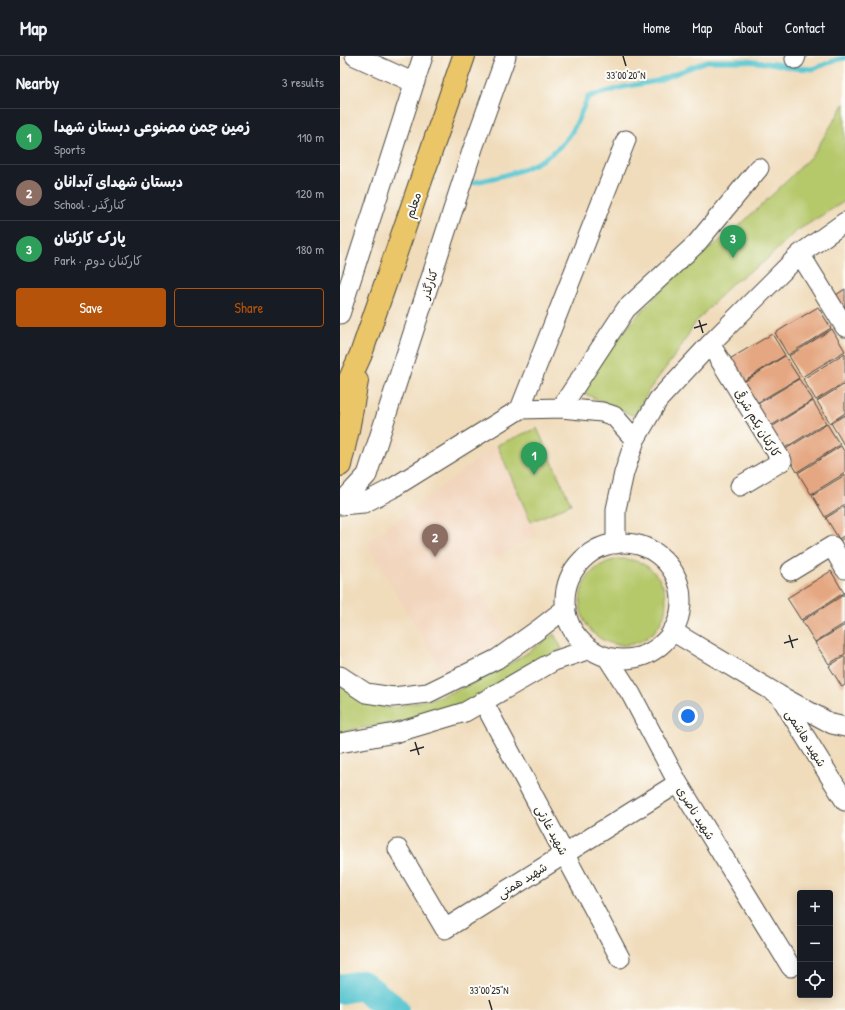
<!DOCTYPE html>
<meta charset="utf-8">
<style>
:root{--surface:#171b24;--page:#242831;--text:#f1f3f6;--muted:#9ea1a6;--line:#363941;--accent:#b45309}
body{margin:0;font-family:"Patrick Hand","Playpen Sans Arabic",sans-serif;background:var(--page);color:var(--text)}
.controls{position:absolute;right:12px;bottom:12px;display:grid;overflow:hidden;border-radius:4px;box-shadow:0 2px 10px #0003}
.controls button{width:36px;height:36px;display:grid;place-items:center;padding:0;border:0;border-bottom:1px solid var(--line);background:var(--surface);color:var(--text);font:20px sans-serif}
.you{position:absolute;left:348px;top:660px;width:14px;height:14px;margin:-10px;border:3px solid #fff;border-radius:50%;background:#1a73e8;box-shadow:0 0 0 6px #1a73e833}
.badge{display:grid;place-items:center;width:26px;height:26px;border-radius:50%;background:var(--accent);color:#fff;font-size:13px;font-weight:700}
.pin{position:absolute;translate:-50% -33px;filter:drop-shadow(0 1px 2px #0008)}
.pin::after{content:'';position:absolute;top:21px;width:14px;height:12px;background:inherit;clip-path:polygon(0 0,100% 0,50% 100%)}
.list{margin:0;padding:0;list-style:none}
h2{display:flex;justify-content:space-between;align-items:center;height:52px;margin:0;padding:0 16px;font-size:17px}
h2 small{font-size:13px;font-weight:400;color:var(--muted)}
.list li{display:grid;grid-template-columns:26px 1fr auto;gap:12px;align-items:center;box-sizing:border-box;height:56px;padding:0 16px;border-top:1px solid var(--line)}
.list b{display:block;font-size:15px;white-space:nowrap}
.list p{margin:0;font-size:13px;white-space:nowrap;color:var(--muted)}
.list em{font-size:13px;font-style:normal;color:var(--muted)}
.actions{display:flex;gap:8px;padding:12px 16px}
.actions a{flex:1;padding:9px 0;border:1px solid var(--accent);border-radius:4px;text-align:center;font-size:14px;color:var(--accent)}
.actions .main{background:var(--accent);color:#fff}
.icon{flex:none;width:22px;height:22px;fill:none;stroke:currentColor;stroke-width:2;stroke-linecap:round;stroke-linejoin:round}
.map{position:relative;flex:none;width:505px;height:954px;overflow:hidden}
header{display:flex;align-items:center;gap:24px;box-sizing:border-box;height:56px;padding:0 20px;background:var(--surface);border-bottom:1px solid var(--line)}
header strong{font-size:19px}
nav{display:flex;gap:22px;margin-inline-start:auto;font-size:14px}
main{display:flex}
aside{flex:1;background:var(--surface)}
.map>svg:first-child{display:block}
</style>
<header>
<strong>Map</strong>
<nav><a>Home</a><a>Map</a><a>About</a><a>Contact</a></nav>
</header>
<main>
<aside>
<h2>Nearby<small>3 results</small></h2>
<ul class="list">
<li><span class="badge" style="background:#2e9e5b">1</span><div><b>زمین چمن مصنوعی دبستان شهدا</b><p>Sports</p></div><em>110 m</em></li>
<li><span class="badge" style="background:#8d6e63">2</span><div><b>دبستان شهدای آبدانان</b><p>School · کنارگذر</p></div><em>120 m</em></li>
<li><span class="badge" style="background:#2e9e5b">3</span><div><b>پارک کارکنان</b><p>Park · کارکنان دوم</p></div><em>180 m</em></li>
</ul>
<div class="actions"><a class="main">Save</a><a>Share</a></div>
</aside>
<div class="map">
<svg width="505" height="954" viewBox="0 0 505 954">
<rect width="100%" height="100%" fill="#fdfcf7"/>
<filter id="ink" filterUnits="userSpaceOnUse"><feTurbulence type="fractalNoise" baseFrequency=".025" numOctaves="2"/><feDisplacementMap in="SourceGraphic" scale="8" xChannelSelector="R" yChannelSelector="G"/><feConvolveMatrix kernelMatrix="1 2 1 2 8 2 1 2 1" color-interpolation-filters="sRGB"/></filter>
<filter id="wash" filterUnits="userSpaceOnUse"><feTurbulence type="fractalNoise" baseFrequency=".012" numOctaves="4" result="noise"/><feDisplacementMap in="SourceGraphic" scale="16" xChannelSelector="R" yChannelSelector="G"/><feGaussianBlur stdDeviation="0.9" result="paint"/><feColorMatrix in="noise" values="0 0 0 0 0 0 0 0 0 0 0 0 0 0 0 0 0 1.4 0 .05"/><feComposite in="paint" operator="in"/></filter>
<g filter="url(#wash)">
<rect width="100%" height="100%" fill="#f0dcbb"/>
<path fill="#f2d5bd" d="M157 389 197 479 129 516 166 579 102 615 26 487Z"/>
<path fill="#b5c86b" stroke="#707a4b" d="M505 47V145L455 176 424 206 391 228 355 267 339 294 309 334 294 360 237 334 291 267 321 234 362 198 400 169 449 123 474 97Z
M197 372 231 448 191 466 157 389Z
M240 546a43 43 0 1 1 86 0a43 43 0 1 1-86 0Z
M214 578 222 593 127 646 74 664 10 674 0 677V629C13 637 34 651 50 652 56 652 62 649 68 648 121 639 171 610 214 578Z"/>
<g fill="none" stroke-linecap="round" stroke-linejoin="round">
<path stroke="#5ac6d1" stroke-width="5" d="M126 128C163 121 205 112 229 80 237 69 242 54 248 41L284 31 317 25 367 5H406L436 8 454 12 473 13 496 4 505 2"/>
<path stroke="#5ac6d1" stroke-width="30" d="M0 933 22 929 54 954"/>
</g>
<g id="blocks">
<path fill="#e5a782" d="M505 233V261L493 241Z
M478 251 491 272 448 299 435 277Z
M492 273 505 295 462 321 449 300Z
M432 278 445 299 402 326 388 304Z
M505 297V326L476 344 463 323Z
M445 300 459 322 415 348 402 327Z
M459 323 473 344 429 371 416 349Z
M505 328V357L490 367 477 345Z
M473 345 486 367 443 393 430 372Z
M505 359V388L504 389 491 367Z
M487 368 500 389 457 416 444 394Z
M501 390 505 397V417L471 438 458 417Z
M505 419V448L485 461 472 439Z
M505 450V479L499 483 486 462Z
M505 481V493L500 485Z
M491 515 504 537 461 564 447 542Z
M505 538V567L475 586 462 565Z
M505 569V598L489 608 475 587Z
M505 600V629L502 631 489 610Z"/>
</g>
</g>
<g filter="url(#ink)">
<use href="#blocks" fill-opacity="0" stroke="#494641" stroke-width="1"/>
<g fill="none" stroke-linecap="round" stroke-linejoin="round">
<g stroke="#494641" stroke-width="21">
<path id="minor" d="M15 0 68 24 75 26
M455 3 456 0
M286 84 180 353 221 352 262 356 274 360 295 384
M460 198 505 271
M0 258 83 0
M370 288 442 405 400 430
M221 352 286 253 356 188 419 112
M0 448 27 419 133 92 166 0
M0 449 24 447 51 433 180 353
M225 545a58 58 0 1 1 116 0a58 58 0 1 1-116 0Z
M276 488V453L284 417 295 384 318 344 370 288 460 198 505 166
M451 515 492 490 505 513
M332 575 439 639 492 668 505 671
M267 601 291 638 338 727 451 911
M0 620 26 637 53 641 88 637 157 603 199 573 226 552
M440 640 505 745
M144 647 280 902
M0 687 55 677 125 656 214 605 250 593
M58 793 105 873 338 727"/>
</g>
<g stroke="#494641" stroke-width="24">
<path id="major" d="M0 345 21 298 124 0
M0 409 8 374 17 325"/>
</g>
<use href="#minor" stroke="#fff" stroke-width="19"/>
<use href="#major" stroke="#ebc669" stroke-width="22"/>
</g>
</g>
<path fill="none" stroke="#2b2b2b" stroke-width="1.5" d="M283 0 286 10M359 264 363 277M354 272 367 268M449 579 453 592M444 587 458 583M75 686 79 699M70 695 84 691M149 944 152 954"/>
<g text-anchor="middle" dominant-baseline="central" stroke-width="4" stroke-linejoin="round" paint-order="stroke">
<g font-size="12" fill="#2b2b2b" stroke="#fdfcf7">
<text transform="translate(73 149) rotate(-71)">معلم</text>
<text transform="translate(89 228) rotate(-72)">کنارگذر</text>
<text transform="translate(418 367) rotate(59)">کارکنان یکم شرقی</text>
<text transform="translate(466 682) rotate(58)">شهید هاشمی</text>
<text transform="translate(356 757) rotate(58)">شهید ناصری</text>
<text transform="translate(212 774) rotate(62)">شهید غارتی</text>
<text transform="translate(182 824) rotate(-32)">شهید همتی</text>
</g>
</g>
<g font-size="10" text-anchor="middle" fill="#2b2b2b" stroke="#fdfcf7" stroke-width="4" stroke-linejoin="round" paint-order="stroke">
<text x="286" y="23">33°00'20"N</text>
<text x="149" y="938">33°00'25"N</text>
</g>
</svg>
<div class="controls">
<button>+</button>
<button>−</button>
<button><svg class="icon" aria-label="locate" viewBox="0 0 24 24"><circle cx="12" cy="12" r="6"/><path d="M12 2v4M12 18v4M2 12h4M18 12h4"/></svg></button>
</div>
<div class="you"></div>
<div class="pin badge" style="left:194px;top:419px;background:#2e9e5b">1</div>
<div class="pin badge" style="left:95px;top:501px;background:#8d6e63">2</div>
<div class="pin badge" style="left:393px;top:202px;background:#2e9e5b">3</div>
</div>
</main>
